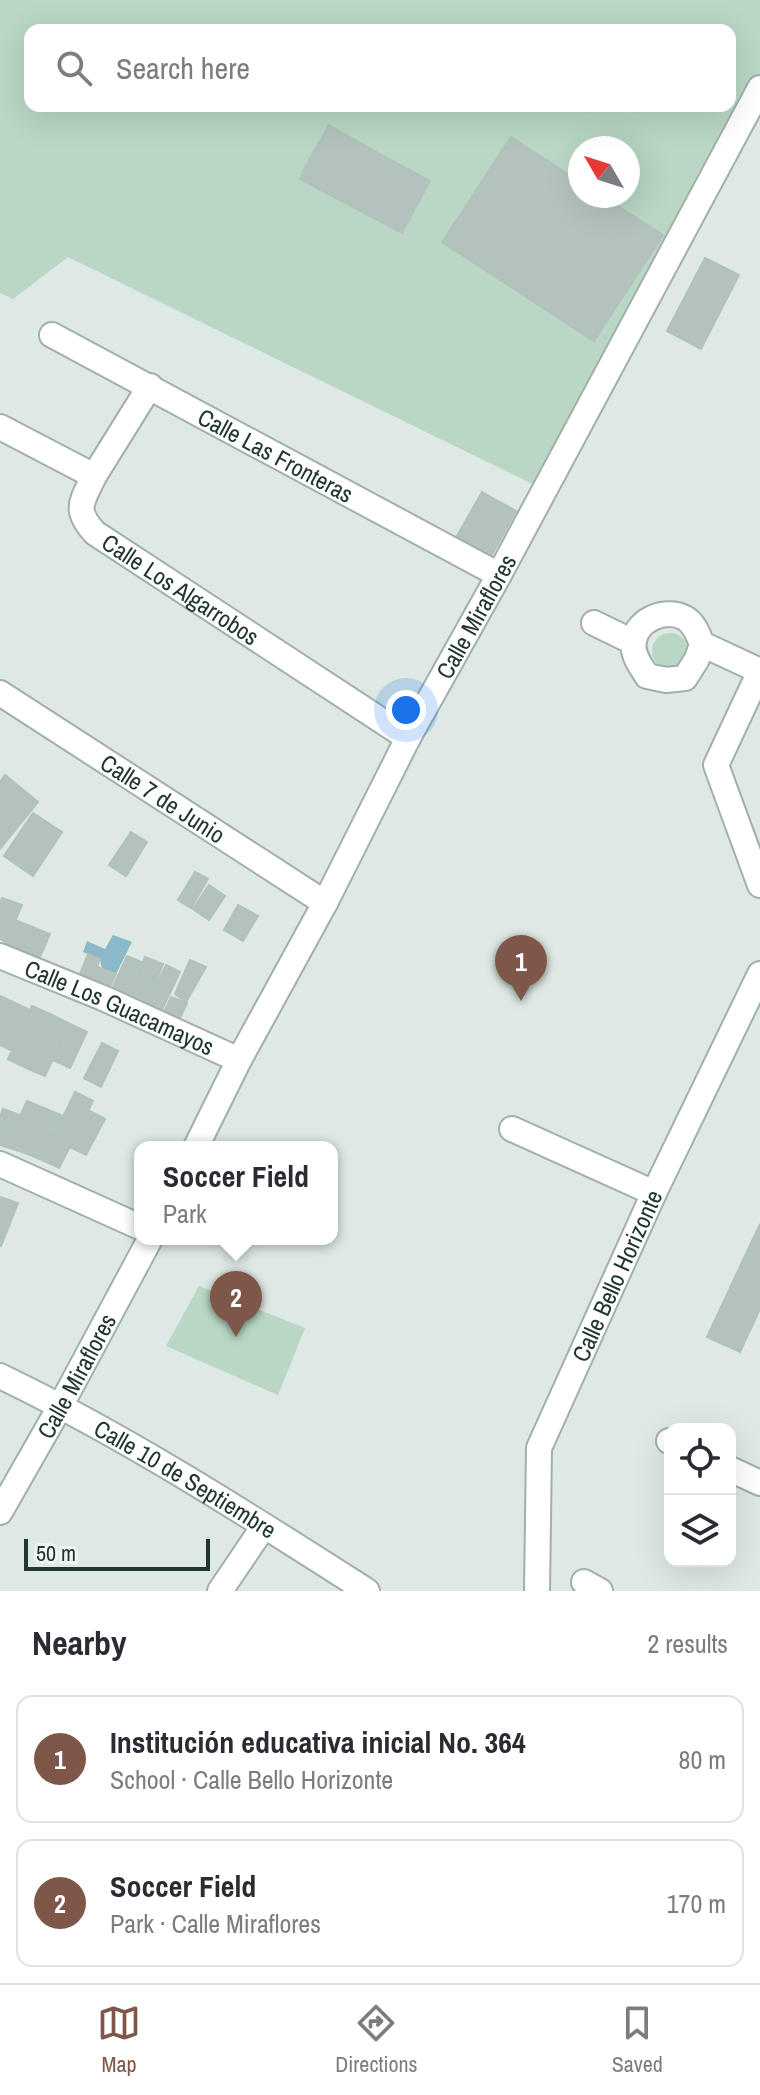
<!DOCTYPE html>
<meta charset="utf-8">
<style>
:root{--surface:#fff;--page:#f2f2f3;--text:#2b2b33;--muted:#7c7c81;--line:#e1e1e2;--accent:#7e5748}
body{margin:0;font-family:"Archivo Narrow",sans-serif;background:var(--page);color:var(--text)}
.controls{position:absolute;right:24px;bottom:24px;display:grid;overflow:hidden;border-radius:16px;box-shadow:0 8px 32px #0002}
.controls button{width:72px;height:72px;display:grid;place-items:center;padding:0;border:0;border-bottom:2px solid var(--line);background:var(--surface);color:var(--text);font:40px sans-serif}
.compass{position:absolute;left:568px;top:136px;width:72px;height:72px;border-radius:50%;background:var(--surface);box-shadow:0 8px 32px #0002;rotate:309deg}
.scale{position:absolute;left:24px;bottom:20px;width:186px;box-sizing:border-box;padding-left:8px;border:4px solid #213632;border-top:0;font-size:22px;line-height:28px;white-space:nowrap;color:#213632;-webkit-text-stroke:6px #eef5f2;paint-order:stroke}
.you{position:absolute;left:406px;top:710px;width:28px;height:28px;margin:-20px;border:6px solid #fff;border-radius:50%;background:#1a73e8;box-shadow:0 0 0 12px #1a73e833}
.badge{display:grid;place-items:center;width:52px;height:52px;border-radius:50%;background:var(--accent);color:#fff;font-size:26px;font-weight:700}
.pin{position:absolute;translate:-50% -66px;filter:drop-shadow(0 2px 4px #0008)}
.pin::after{content:'';position:absolute;top:42px;width:28px;height:24px;background:inherit;clip-path:polygon(0 0,100% 0,50% 100%)}
.popup{position:absolute;left:134px;top:1141px;width:204px;height:104px;box-sizing:border-box;display:grid;place-content:center;border-radius:16px;background:var(--surface);filter:drop-shadow(0 2px 6px #0005);font-size:26px;white-space:nowrap;color:var(--muted)}
.popup b{font-size:30px;color:var(--text)}
.popup::after{content:'';position:absolute;left:50%;top:100%;margin-left:-16px;border:16px solid transparent;border-top-color:var(--surface)}
.list{margin:0;padding:0;list-style:none}
h2{display:flex;justify-content:space-between;align-items:center;height:104px;margin:0;padding:0 32px;font-size:34px}
h2 small{font-size:26px;font-weight:400;color:var(--muted)}
.list li{display:grid;grid-template-columns:52px 1fr auto;gap:24px;align-items:center;box-sizing:border-box;height:128px;margin:0 16px 16px;padding:0 16px;border:2px solid var(--line);border-radius:16px}
.list b{display:block;font-size:30px;white-space:nowrap}
.list p{margin:0;font-size:26px;white-space:nowrap;color:var(--muted)}
.list em{font-size:26px;font-style:normal;color:var(--muted)}
.icon{flex:none;width:44px;height:44px;fill:none;stroke:currentColor;stroke-width:2;stroke-linecap:round;stroke-linejoin:round}
.map{position:relative;flex:none;width:760px;height:1591px;overflow:hidden}
.search{position:absolute;background:var(--surface);box-shadow:0 8px 32px #0002;left:24px;right:24px;top:24px;height:88px;display:flex;align-items:center;gap:20px;box-sizing:border-box;padding:0 28px;border-radius:16px;color:var(--muted);font-size:30px}
.sheet{height:392px;background:var(--surface)}
nav{display:flex;justify-content:space-around;align-items:center;box-sizing:border-box;height:112px;border-top:2px solid var(--line);background:var(--surface);font-size:22px;color:var(--muted)}
nav a{display:grid;justify-items:center;gap:4px}
nav .on{color:var(--accent)}
.map>svg:first-child{display:block}
</style>
<div class="map">
<svg width="760" height="1591" viewBox="0 0 760 1591">
<rect width="100%" height="100%" fill="#dee8e4"/>
<path fill="#b9d7c4" fill-rule="evenodd" d="M0 0H760V96L557 496 68 257 13 299 0 293ZM30 30H730V106H30ZM580 148H628V196H580Z
M652 651a18 18 0 1 1 36 0a18 18 0 1 1-36 0Z
M199 1286 305 1328 278 1395 166 1346Z"/>
<path fill="#8bb9c8" d="M113 935 132 942 116 974 102 969 100 959 83 952 87 941 105 949Z"/>
<path fill="#b4c2be" stroke="#b1c1bc" stroke-width="2" d="M329 125 429 182 402 228 303 171Z
M328 127 430 181 402 233 300 179Z
M511 137 580 182V196H602L663 235 594 341 442 242Z
M705 258 739 275 701 349 667 331Z
M482 492 516 511 492 555 457 536Z
M5 775 38 802 0 849V782Z
M33 813 62 832 33 876 4 856Z
M131 832 147 842 126 876 109 865Z
M195 872 208 879 191 908 178 900Z
M209 885 225 896 209 920 193 909Z
M2 898 22 905 6 942 0 939V904Z
M238 905 258 916 243 941 224 930Z
M15 920 50 934 39 959 5 944Z
M88 954 100 959 97 967 116 974 108 991 78 979Z
M127 956 144 963 129 997 112 989Z
M145 957 163 964 145 1009 126 1002Z
M190 960 206 967 186 1002 175 994Z
M166 965 180 972 159 1016 145 1009Z
M0 996 30 1010 12 1051 0 1045Z
M171 997 187 1003 179 1020 164 1012Z
M32 1006 50 1014 26 1068 8 1059Z
M50 1014 70 1024 45 1076 26 1068Z
M70 1024 87 1032 70 1068 53 1060Z
M102 1043 118 1051 101 1087 84 1078Z
M75 1092 93 1101 76 1135 59 1125Z
M27 1101 63 1116 54 1136 18 1121Z
M3 1109 20 1115 12 1134 0 1128V1117Z
M88 1110 105 1119 86 1155 70 1147Z
M18 1121 35 1128 25 1153 6 1147Z
M59 1125 76 1135 59 1168 42 1160Z
M0 1128 12 1134 6 1147 0 1145Z
M35 1128 54 1136 42 1160 25 1153Z
M0 1197 18 1203 1 1246 0 1245Z
M760 1224V1309L740 1352 707 1337Z"/>
<g fill="none" stroke-linecap="round" stroke-linejoin="round">
<g stroke="#a2afab" stroke-width="28">
<g id="minor">
<path id="s1" d="M52 335 499 575"/>
<path id="s2" d="M0 427 94 476C82 502 73 509 95 533L408 738"/>
<path d="M94 476 150 386"/>
<path d="M594 623 633 642"/>
<path d="M702 644 697 659 685 678 666 680 647 676C641 666 631 654 634 641 637 619 666 608 685 618 695 624 698 635 702 644L760 671"/>
<path d="M760 671 716 765 760 885"/>
<path id="s3" d="M0 693 325 903"/>
<path id="s4" d="M0 956 103 998 239 1060"/>
<path d="M512 1129 654 1193"/>
<path id="s5" d="M196 1147 239 1060 325 903 408 738 499 575 760 88"/>
<path d="M0 1164 140 1227"/>
<path id="s6" d="M0 1376C127 1437 248 1515 367 1591"/>
<path d="M669 1441H670"/>
<path d="M730 1469 760 1483"/>
<path id="s7" d="M0 1512 61 1405 150 1239"/>
<path d="M584 1582 600 1591"/>
<path d="M220 1591 264 1526"/>
<path id="s8" d="M537 1591 539 1448 654 1193 760 974"/>
</g>
</g>
<use href="#minor" stroke="#fff" stroke-width="24"/>
</g>
<g text-anchor="middle" dominant-baseline="central" stroke-width="8" stroke-linejoin="round" paint-order="stroke">
<g font-size="24" fill="#213632" stroke="#eef5f2">
<text stroke="none"><textPath href="#s1" startOffset="254">Calle Las Fronteras</textPath></text>
<text stroke="none"><textPath href="#s2" startOffset="272">Calle Los Algarrobos</textPath></text>
<text stroke="none"><textPath href="#s5" startOffset="600">Calle Miraflores</textPath></text>
<text stroke="none"><textPath href="#s3" startOffset="194">Calle 7 de Junio</textPath></text>
<text stroke="none"><textPath href="#s4" startOffset="130">Calle Los Guacamayos</textPath></text>
<text stroke="none"><textPath href="#s8" startOffset="332">Calle Bello Horizonte</textPath></text>
<text stroke="none"><textPath href="#s7" startOffset="156">Calle Miraflores</textPath></text>
<text stroke="none"><textPath href="#s6" startOffset="212">Calle 10 de Septiembre</textPath></text>
</g>
</g>
</svg>
<div class="controls">
<button><svg class="icon" aria-label="locate" viewBox="0 0 24 24"><circle cx="12" cy="12" r="6"/><path d="M12 2v4M12 18v4M2 12h4M18 12h4"/></svg></button>
<button><svg class="icon" aria-label="layers" viewBox="0 0 24 24"><path d="M12 4l9 5-9 5-9-5zM3 14l9 5 9-5"/></svg></button>
</div>
<svg class="compass" viewBox="-18 -18 36 36"><path d="M0-13l5 13h-10z" fill="#e53935"/><path d="M0 13l5-13h-10z" fill="#7c7c81"/></svg>
<div class="scale">50 m</div>
<div class="you"></div>
<div class="pin badge" style="left:521px;top:1001px">1</div>
<div class="pin badge" style="left:236px;top:1337px">2</div>
<div class="popup"><b>Soccer Field</b>Park</div>
<div class="search"><svg class="icon" aria-label="search" viewBox="0 0 24 24"><circle cx="10" cy="10" r="6"/><path d="M15 15l6 6"/></svg>Search here</div>
</div>
<section class="sheet">
<h2>Nearby<small>2 results</small></h2>
<ul class="list">
<li><span class="badge">1</span><div><b>Institución educativa inicial No. 364</b><p>School · Calle Bello Horizonte</p></div><em>80 m</em></li>
<li><span class="badge">2</span><div><b>Soccer Field</b><p>Park · Calle Miraflores</p></div><em>170 m</em></li>
</ul>
</section>
<nav>
<a class="on"><svg class="icon" aria-label="map" viewBox="0 0 24 24"><path d="M3 6l6-2 6 2 6-2v14l-6 2-6-2-6 2zM9 4v14M15 6v14"/></svg>Map</a>
<a><svg class="icon" aria-label="directions" viewBox="0 0 24 24"><path d="M12 3l9 9-9 9-9-9zM9 14v-3h6M13 9l2 2-2 2"/></svg>Directions</a>
<a><svg class="icon" aria-label="saved" viewBox="0 0 24 24"><path d="M7 4h10v16l-5-4-5 4z"/></svg>Saved</a>
</nav>
